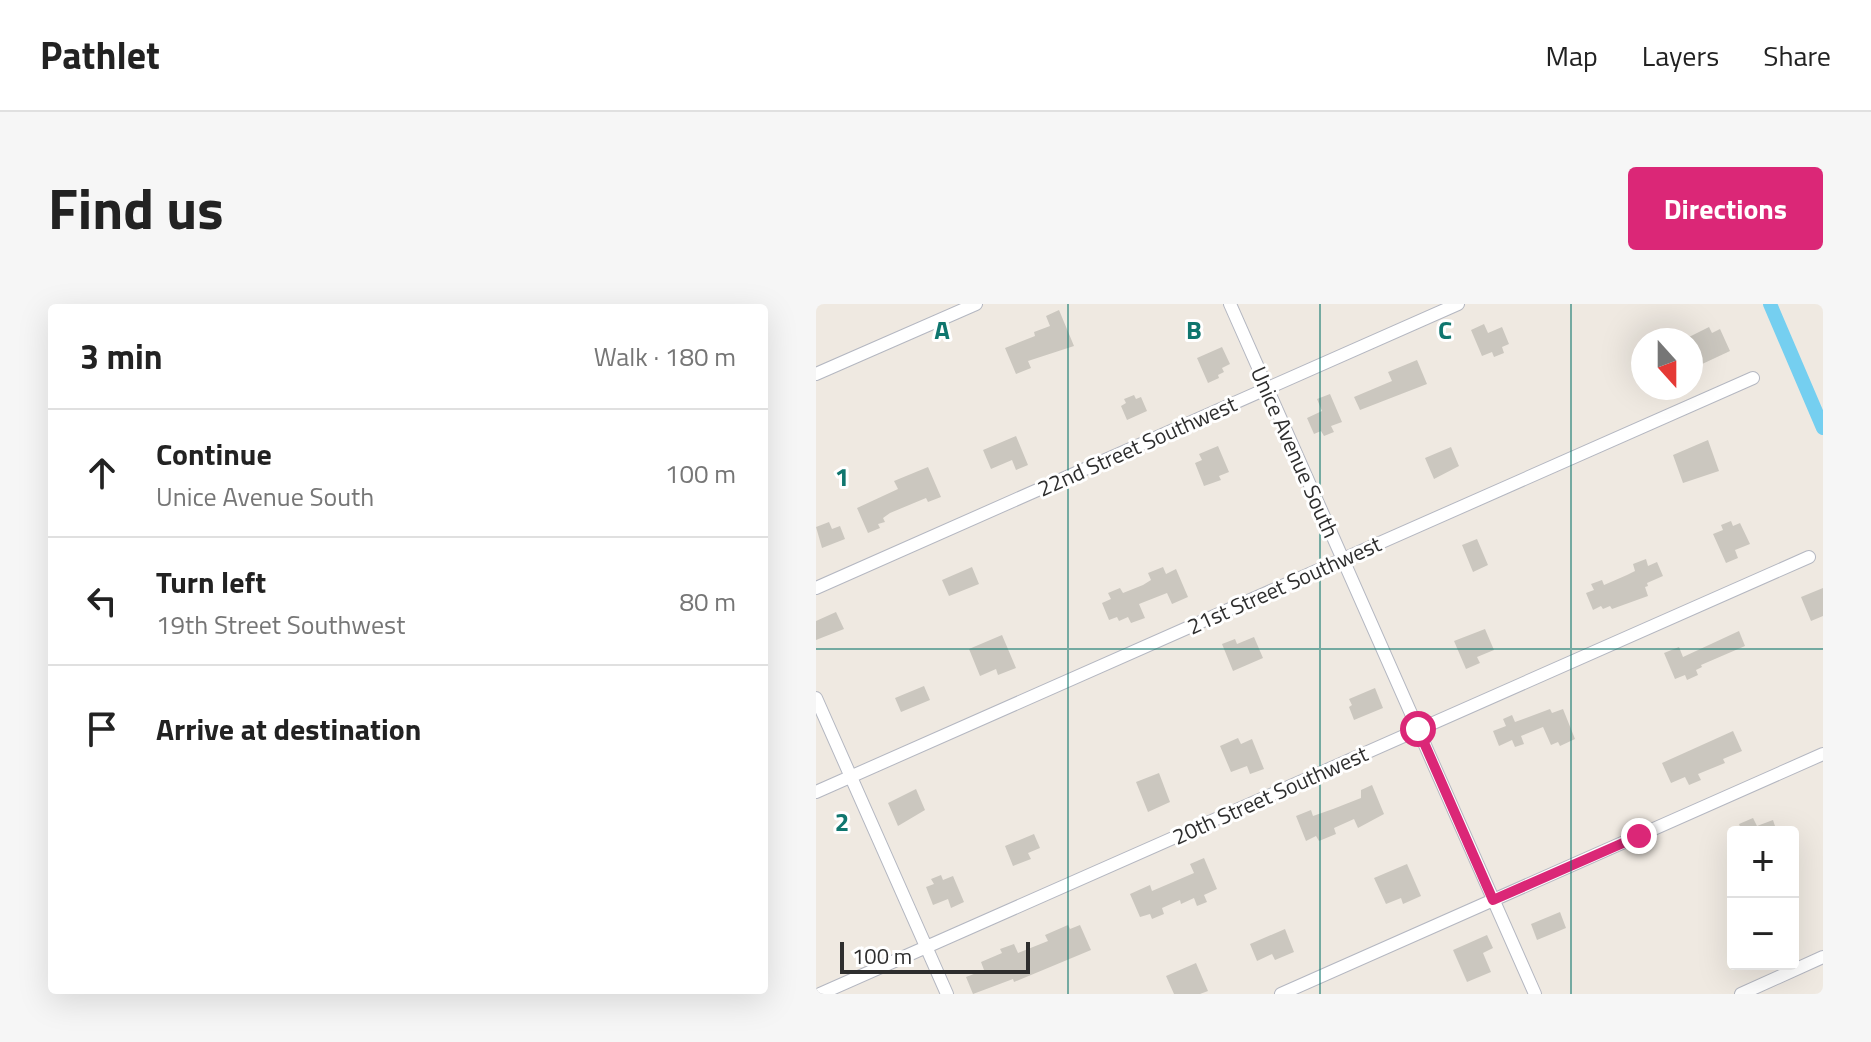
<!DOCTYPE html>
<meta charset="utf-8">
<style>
:root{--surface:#fff;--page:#f6f6f6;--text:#222;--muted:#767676;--line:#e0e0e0;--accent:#db2777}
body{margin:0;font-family:"Titillium Web",sans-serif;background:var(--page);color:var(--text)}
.controls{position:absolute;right:24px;bottom:24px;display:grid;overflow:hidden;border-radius:8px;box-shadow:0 8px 32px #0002}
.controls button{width:72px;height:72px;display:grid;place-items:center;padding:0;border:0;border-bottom:2px solid var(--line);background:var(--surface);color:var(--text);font:40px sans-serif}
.compass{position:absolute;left:815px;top:24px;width:72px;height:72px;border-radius:50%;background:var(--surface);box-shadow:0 8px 32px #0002;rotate:159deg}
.scale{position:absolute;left:24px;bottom:20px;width:190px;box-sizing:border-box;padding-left:8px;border:4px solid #2e2e2e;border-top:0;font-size:22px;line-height:28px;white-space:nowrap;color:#2e2e2e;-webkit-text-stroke:6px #fff;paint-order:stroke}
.stop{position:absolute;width:24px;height:24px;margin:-18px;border:6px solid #db2777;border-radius:50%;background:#fff}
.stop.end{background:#db2777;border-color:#fff;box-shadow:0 2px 8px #0008}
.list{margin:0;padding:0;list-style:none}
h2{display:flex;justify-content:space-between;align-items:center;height:104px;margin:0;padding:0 32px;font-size:34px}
h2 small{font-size:26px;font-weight:400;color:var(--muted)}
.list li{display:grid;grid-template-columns:52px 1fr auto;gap:24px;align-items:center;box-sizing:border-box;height:128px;padding:0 32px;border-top:2px solid var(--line)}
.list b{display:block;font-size:30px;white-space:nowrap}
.list p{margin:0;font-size:26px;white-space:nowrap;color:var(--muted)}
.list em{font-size:26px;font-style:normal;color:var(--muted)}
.icon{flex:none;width:44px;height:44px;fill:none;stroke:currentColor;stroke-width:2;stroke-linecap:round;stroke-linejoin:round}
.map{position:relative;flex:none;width:1007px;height:690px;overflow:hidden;border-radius:8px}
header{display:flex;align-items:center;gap:48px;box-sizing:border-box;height:112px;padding:0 40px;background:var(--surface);border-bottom:2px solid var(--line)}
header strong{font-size:38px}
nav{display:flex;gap:44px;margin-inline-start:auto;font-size:28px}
.intro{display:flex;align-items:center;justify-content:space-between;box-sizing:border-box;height:192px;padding:0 48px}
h1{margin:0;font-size:56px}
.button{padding:20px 36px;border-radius:8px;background:var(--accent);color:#fff;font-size:28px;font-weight:700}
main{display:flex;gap:48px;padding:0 48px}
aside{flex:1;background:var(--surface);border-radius:8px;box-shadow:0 8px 32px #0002}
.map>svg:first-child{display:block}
</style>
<header>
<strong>Pathlet</strong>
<nav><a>Map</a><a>Layers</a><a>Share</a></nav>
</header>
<div class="intro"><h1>Find us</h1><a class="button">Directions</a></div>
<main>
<aside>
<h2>3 min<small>Walk · 180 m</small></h2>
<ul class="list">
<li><svg class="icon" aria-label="ahead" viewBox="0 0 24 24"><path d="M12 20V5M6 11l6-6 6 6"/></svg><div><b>Continue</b><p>Unice Avenue South</p></div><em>100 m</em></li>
<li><svg class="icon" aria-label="left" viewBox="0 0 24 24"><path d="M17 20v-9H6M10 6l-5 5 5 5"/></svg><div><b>Turn left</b><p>19th Street Southwest</p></div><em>80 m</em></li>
<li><svg class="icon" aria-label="arrive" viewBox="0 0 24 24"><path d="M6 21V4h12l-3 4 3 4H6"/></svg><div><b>Arrive at destination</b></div></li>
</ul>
</aside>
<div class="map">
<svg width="1007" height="690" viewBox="0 0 1007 690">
<rect width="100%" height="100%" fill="#efe9e1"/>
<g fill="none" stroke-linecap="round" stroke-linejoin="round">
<path stroke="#75cff0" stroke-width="14" d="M954 0 1007 124"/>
</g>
<path fill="#cbc7bf" d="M243 6 258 42 212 57 215 64 200 70 189 44 219 32 218 28 234 22 230 12Z
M668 20 672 29 686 23 693 40 686 43 688 49 678 53 676 48 666 52 655 26Z
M893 23 896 29 904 25 914 47 884 61 875 42V36L871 34Z
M406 43 414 60 406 64 408 68 402 71 403 74 392 79 381 54Z
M601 56 611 80 544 106 538 93 576 77 572 68Z
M514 90 526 118 515 122 518 128 508 132 505 127 498 130 491 114 506 107 501 95Z
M318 91 320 95 325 93 331 107 311 116 305 102 310 99 308 95Z
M200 132 212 161 200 166 196 156 175 165 167 146Z
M892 136 903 167 867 179 857 151Z
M402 142 413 168 403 172 405 176 388 182 379 159 386 156 383 150Z
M635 143 643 162 618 175 609 154Z
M112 163 125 193 112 198 110 194 74 209 67 214 69 218 62 220 64 224 52 229 41 204 82 185 78 177Z
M915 217 917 222 924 219 934 240 919 246 922 254 910 259 897 230 907 226 905 221Z
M13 218 16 225 24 222 29 235 6 244 0 223Z
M661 235 672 261 657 268 646 241Z
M830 255 832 262 841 258 847 272 831 279 832 282 829 283 832 292 796 305 794 302 787 305 785 302 777 306 770 289 778 286 775 280 786 276 788 281 811 271 819 267 817 260Z
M156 263 163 280 133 292 126 276Z
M347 263 350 270 360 265 372 293 356 300 351 289 323 300 329 314 315 319 312 313 303 317 301 313 293 316 286 299 295 295 292 289 304 284 307 289 327 281 335 276 332 269Z
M1007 284V312L995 317 985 293Z
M20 308 28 325 0 336V317Z
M669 325 678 346 661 353 664 359 650 365 638 337Z
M923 327 929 342 885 361 886 363 880 366 882 371 871 376 869 371 859 375 848 349 863 343 867 353Z
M186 331 200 364 182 371 180 365 164 372 153 345Z
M438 333 447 354 417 367 406 340 419 335 421 340Z
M108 382 114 396 85 408 79 394Z
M559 384 567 404 538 416 533 403 536 401 533 395Z
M734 405 736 409 747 405 759 435 744 442 742 438 735 441 727 423 705 432 708 440 699 443 696 436 683 442 677 427 690 422 687 415 696 411 699 418Z
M917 427 926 447 907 455 909 459 882 470 885 476 873 481 869 473 855 479 846 459Z
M422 434 425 440 436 435 448 465 434 470 431 462 415 468 404 442Z
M343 469 354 498 332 508 320 478Z
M556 481 568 510 542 524 538 515 518 524 520 530 503 537 500 532 490 537 480 512 495 506 497 512 517 505 545 494V486Z
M100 485 109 506 82 522 72 499Z
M937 514 941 522 957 516 961 528H926L923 520Z
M218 530 224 544 212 549 215 555 197 562 189 542Z
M388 554 401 585 388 591 391 598 381 602 378 594 365 600 364 596 346 604 348 610 336 615 334 610 324 613 314 590 334 581 336 587 378 569 374 560Z
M591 560 605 592 587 600 585 594 570 600 558 574Z
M125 571 127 576 137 572 148 598 135 604 132 595 117 601 110 583 118 580 115 575Z
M744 608 750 624 721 636 715 620Z
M252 621 254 625 264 621 275 646 198 678 197 675 157 690 150 673 168 666 165 658 186 649 184 645 198 640 202 649 232 637 229 631Z
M469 625 478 648 459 656 456 650 441 657 434 640Z
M671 631 677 644 667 649 675 668 651 678 637 646Z
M380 659 392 687 384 690H358L350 672Z"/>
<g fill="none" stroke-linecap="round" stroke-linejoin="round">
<g stroke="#b4b7c1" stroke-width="14">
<path id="minor" d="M414 0 719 690
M0 70 160 0
M0 284 642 0
M0 394 131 690
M0 488 937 74
M4 690 993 253
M465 690 1007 450
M925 690 1007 653"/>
</g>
<use href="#minor" stroke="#fff" stroke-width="12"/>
</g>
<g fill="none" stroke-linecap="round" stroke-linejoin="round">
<path stroke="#db2777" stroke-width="10" d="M602 425 677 596 823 532"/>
</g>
<path fill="none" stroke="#0f766e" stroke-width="2" stroke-opacity="0.55" d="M252 0V690M504 0V690M755 0V690M0 345H1007"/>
<g text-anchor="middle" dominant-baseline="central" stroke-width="6" stroke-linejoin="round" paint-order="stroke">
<g font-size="22" fill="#2e2e2e" stroke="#fff">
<text transform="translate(321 142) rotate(-24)">22nd Street Southwest</text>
<text transform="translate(479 148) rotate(66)">Unice Avenue South</text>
<text transform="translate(468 281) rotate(-24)">21st Street Southwest</text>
<text transform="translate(454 491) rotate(-24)">20th Street Southwest</text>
</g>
</g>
<g font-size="26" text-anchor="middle" font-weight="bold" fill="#0f766e" stroke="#fff" stroke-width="6" stroke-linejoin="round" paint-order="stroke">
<text x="126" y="35">A</text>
<text x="378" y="35">B</text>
<text x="629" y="35">C</text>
<text x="26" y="182">1</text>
<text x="26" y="527">2</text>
</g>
</svg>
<div class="controls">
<button>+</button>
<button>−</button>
</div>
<svg class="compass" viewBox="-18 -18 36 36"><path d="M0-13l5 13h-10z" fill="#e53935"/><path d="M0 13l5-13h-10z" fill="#767676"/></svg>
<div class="scale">100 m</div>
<div class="stop" style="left:602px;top:425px"></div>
<div class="stop end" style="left:823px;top:532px"></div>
</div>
</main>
